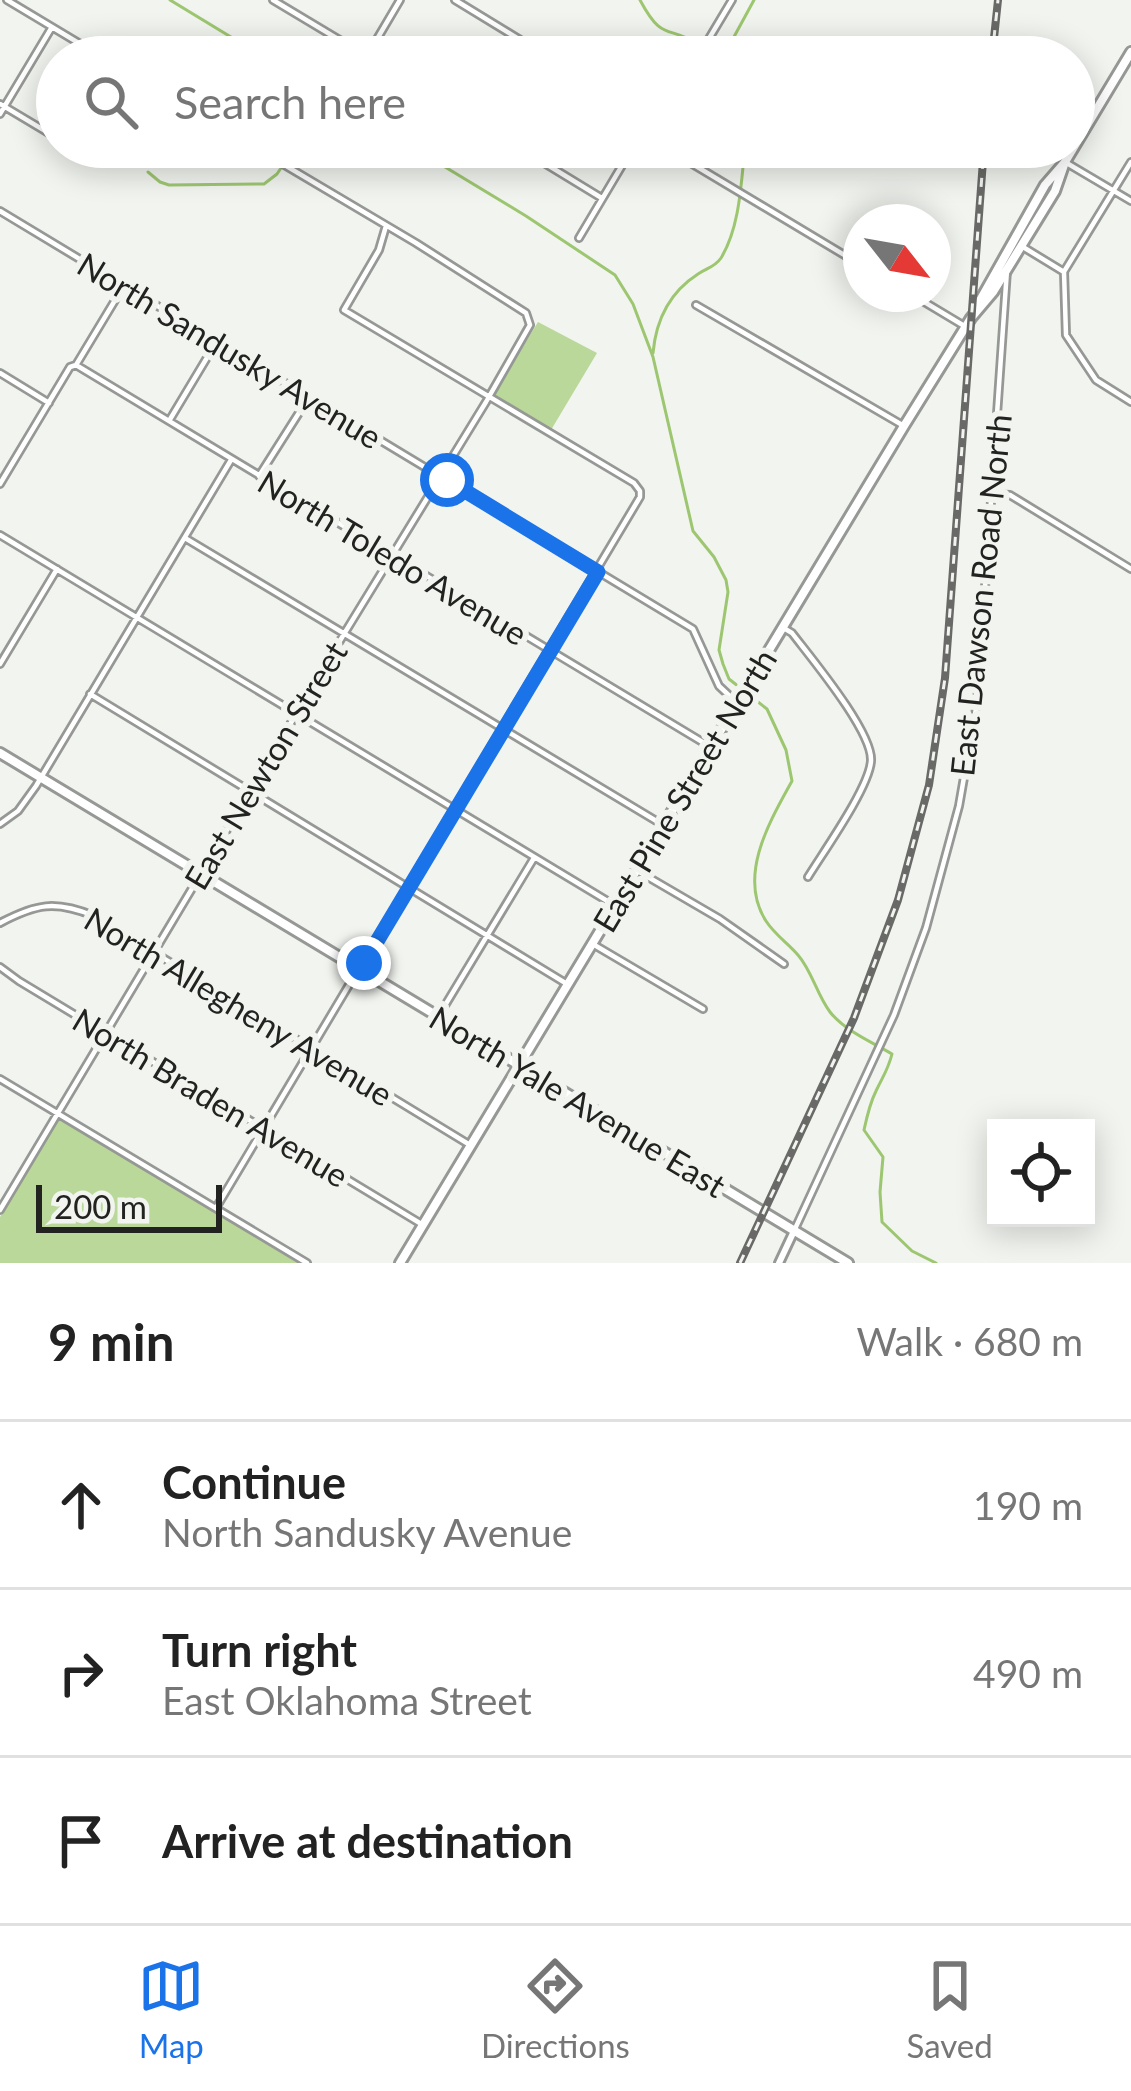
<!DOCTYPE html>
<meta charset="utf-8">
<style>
:root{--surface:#fff;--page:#f6f6f6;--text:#222;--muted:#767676;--line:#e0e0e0;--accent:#1a73e8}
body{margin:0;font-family:Lato,sans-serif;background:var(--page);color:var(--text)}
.controls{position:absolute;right:36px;bottom:36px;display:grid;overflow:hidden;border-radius:0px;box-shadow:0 6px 30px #0003}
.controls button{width:108px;height:108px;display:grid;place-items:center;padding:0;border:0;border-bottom:3px solid var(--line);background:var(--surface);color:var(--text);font:60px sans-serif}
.compass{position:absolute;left:843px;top:204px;width:108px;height:108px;border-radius:50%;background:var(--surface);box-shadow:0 6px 30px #0003;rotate:121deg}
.scale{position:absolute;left:36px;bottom:30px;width:186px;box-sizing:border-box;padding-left:12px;border:6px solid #222321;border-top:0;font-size:33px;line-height:42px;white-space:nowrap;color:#222321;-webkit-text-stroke:9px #f1f4ef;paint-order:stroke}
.stop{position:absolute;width:36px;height:36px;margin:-27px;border:9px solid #1a73e8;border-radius:50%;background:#fff}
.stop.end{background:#1a73e8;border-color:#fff;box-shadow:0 3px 12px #0008}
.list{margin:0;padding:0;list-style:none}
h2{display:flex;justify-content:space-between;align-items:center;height:156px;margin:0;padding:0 48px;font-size:51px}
h2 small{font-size:39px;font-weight:400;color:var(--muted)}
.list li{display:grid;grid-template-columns:78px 1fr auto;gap:36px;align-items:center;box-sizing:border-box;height:168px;padding:0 48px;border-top:3px solid var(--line)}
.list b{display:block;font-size:45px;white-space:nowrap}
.list p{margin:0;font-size:39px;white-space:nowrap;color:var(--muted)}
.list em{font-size:39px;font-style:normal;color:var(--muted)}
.icon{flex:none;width:66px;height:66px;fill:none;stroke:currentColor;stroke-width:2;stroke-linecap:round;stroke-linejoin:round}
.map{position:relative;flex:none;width:1131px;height:1263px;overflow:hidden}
.search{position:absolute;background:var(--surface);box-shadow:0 6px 30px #0003;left:36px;right:36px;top:36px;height:132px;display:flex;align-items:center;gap:30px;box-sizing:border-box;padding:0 42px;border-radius:66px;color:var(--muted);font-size:45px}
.sheet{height:660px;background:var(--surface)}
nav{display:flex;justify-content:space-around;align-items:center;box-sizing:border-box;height:168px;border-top:3px solid var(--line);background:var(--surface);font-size:33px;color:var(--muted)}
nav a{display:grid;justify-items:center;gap:6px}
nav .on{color:var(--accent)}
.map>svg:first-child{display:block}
</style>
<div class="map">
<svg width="1131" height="1263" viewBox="0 0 1131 1263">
<rect width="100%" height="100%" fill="#f1f4ef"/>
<path fill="#b9d89a" d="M538 322 597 353 551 430 494 394Z
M57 1120 65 1122 298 1263H0V1217Z"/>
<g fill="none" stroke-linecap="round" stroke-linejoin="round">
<path stroke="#9dc670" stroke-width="3" d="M170 0 264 57
M640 0C663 43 667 24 700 45
M706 50 714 57
M723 57 754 0
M412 147 526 216 615 275 633 304 653 357 693 531 714 557 726 580 728 592 719 650 723 664 729 679 767 709 786 750 792 781C770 821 737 876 766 921 775 935 788 943 798 955 812 971 817 995 830 1012 845 1031 872 1042 892 1054 888 1070 883 1076 876 1091 870 1103 867 1116 864 1130L883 1157 880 1192 882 1222 912 1251 936 1263
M148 172 160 182 169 185 264 184 277 174 295 147
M653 353C656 320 670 292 698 274 707 268 715 267 721 258 740 227 741 183 745 147"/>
<g stroke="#969895" stroke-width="10">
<path id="minor" d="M7 0 102 57
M273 0 368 57
M455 0 548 57
M367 56 400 0
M698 57 732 0
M0 104 57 138
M0 114 52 27
M72 147 96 162
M518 147 600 197
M664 147 861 265
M1065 162 1131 201
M0 211 693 629 719 686 735 701
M579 238 633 147
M1023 247 1064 272
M1065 270 1131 162
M1064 272 1066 335 1096 380 1131 402
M911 294 966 327
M696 305 904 426
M76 365 709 746
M0 373 49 403
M169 421 217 341
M259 476 309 397
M0 484 70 367 76 365 123 287
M992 494 1010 495 1131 569
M0 535 614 905
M185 538 663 825
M782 627 792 633C811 658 873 732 871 761 869 788 824 851 808 877
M0 664 57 569
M90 694 567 984
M0 824 18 811 36 786 231 460
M636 870 720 919 784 964
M0 923C36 904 55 900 94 916L470 1145
M591 943 703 1009
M0 967 19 981 423 1225
M438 1017 534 858
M0 1079 307 1263
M216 1208 640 497V491L634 483 344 310 379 250 386 226
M0 1210 344 634 486 402 530 325 526 313 416 243 254 147
M794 1231 894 1015 926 928 959 806 977 703 1007 270"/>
</g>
<g stroke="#969895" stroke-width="12">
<path id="tertiary" d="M779 1263 794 1231"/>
</g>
<g stroke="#969895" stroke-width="14">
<path id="secondary" d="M977 306 1045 185 1065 162 1131 52
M0 753 848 1263
M400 1263 904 426 971 318 993 292 1055 191 1065 162"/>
</g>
<use href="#minor" stroke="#fff" stroke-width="4.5"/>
<use href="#tertiary" stroke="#fff" stroke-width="6"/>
<use href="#secondary" stroke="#fff" stroke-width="8"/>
<g stroke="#696a67" stroke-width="8">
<path id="rail" d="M992 57 998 0
M740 1263 854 1018 898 900 929 785 945 678 984 147"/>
</g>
<use href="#rail" stroke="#f1f4ef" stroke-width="3" stroke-dasharray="9" stroke-linecap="butt"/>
</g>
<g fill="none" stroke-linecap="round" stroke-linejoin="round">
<path stroke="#1a73e8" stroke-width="15" d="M364 963 598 572 447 480"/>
</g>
<g text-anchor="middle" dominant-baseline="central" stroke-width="12" stroke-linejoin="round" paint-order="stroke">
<g font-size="33" fill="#222321" stroke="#f1f4ef">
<text transform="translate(230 350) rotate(31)">North Sandusky Avenue</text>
<text transform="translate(393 557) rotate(31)">North Toledo Avenue</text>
<text transform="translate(980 595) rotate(-84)">East Dawson Road North</text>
<text transform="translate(265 765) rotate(-59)">East Newton Street</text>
<text transform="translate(684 790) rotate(-59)">East Pine Street North</text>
<text transform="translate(239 1006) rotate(31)">North Allegheny Avenue</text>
<text transform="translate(211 1097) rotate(31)">North Braden Avenue</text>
<text transform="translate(578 1101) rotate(31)">North Yale Avenue East</text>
</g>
</g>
</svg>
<div class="controls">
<button><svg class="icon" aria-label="locate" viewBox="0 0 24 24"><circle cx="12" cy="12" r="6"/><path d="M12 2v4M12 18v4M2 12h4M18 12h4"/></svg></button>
</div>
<svg class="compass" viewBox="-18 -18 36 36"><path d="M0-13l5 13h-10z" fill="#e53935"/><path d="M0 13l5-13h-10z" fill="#767676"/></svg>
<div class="scale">200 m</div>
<div class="stop" style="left:447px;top:480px"></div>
<div class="stop end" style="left:364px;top:963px"></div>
<div class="search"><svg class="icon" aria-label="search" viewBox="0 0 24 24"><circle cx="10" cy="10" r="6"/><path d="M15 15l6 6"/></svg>Search here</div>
</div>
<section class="sheet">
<h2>9 min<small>Walk · 680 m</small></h2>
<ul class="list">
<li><svg class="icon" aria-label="ahead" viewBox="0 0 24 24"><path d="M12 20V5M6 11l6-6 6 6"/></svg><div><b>Continue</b><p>North Sandusky Avenue</p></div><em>190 m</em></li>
<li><svg class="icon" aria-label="right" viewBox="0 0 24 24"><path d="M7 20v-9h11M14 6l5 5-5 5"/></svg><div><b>Turn right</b><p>East Oklahoma Street</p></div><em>490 m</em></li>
<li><svg class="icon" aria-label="arrive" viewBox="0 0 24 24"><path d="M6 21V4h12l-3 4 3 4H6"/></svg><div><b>Arrive at destination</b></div></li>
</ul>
</section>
<nav>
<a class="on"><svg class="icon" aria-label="map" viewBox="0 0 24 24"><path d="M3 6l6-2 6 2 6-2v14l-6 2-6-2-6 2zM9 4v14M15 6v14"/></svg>Map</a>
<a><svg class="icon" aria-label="directions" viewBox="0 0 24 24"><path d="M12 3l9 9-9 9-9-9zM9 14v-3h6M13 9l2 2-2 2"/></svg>Directions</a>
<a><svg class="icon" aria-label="saved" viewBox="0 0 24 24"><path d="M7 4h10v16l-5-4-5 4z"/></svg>Saved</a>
</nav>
